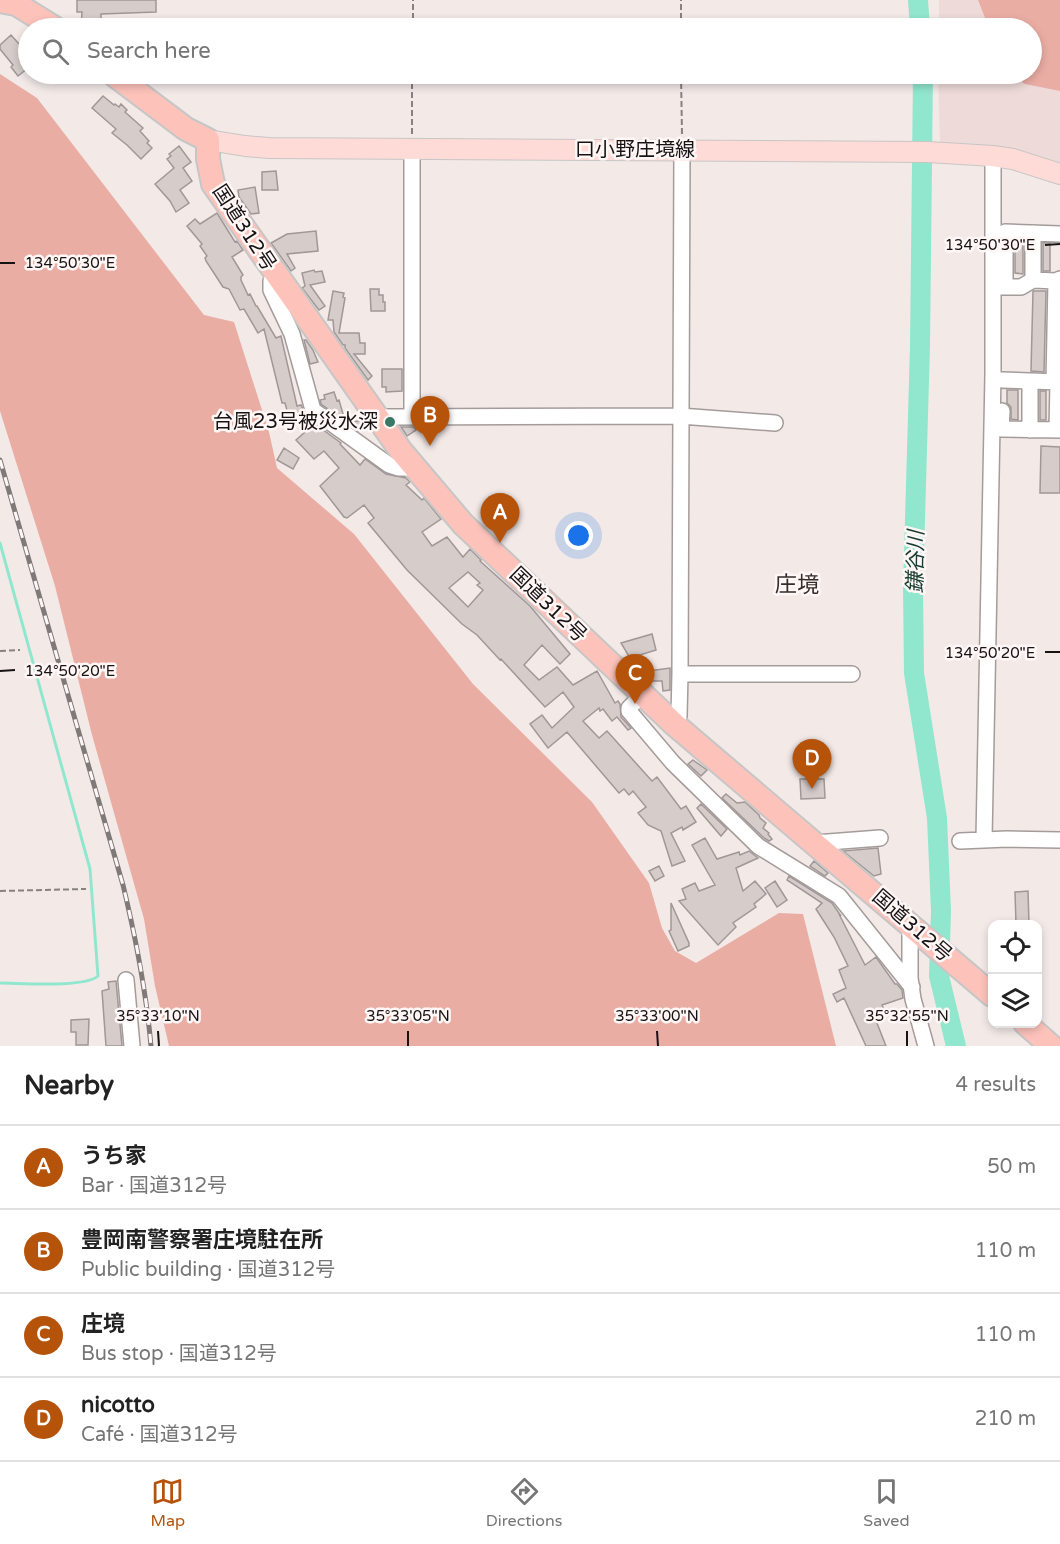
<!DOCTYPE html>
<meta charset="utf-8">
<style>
:root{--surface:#fff;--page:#f6f6f6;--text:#222;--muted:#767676;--line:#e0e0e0;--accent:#b45309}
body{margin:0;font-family:"Varela Round","Noto Sans JP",sans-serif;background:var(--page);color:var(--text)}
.controls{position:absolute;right:18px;bottom:18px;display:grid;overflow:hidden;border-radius:12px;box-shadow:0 3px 9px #0003}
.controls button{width:54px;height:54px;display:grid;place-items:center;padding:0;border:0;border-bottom:2px solid var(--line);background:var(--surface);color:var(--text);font:30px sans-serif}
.you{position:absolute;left:579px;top:536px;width:21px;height:21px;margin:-15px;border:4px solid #fff;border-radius:50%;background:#1a73e8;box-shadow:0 0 0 9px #1a73e833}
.badge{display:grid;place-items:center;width:39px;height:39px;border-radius:50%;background:var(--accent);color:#fff;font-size:20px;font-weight:700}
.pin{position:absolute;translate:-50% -50px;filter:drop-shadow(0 2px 3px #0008)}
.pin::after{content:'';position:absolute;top:32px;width:21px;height:18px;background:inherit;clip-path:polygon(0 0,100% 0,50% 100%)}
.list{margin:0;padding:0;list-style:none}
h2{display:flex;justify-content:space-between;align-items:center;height:78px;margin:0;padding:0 24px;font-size:26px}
h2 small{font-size:20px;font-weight:400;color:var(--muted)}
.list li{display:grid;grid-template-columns:39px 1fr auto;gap:18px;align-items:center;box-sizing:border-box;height:84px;padding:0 24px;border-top:2px solid var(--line)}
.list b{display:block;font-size:22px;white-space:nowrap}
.list p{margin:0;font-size:20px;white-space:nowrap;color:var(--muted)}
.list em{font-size:20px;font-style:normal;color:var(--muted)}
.icon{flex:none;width:33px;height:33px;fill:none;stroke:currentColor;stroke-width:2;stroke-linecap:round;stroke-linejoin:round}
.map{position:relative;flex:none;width:1060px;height:1046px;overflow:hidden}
.search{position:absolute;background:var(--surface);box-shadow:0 3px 9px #0003;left:18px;right:18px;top:18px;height:66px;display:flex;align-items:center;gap:15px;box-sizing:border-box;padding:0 21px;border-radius:33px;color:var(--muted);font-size:22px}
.sheet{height:414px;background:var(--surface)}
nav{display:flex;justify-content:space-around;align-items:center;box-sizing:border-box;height:84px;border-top:2px solid var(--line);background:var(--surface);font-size:16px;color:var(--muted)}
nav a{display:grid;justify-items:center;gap:3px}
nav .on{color:var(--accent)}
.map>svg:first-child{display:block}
</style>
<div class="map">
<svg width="1060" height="1046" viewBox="0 0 1060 1046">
<rect width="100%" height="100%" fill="#f3eae8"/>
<path fill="#eedbd9" d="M939 0H978L1060 35V168L940 144 938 74H1032V28H939Z"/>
<path fill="#eaada4" d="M978 0H1060V91L1025 84 1010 74H1032V28H989Z
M0 74 37 98 204 315 234 322 269 432 277 468 354 534 473 684 592 802 649 883 662 928 675 951 696 963 779 913 803 914 836 1046H169L155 986 144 919 92 735 55 586 0 411Z"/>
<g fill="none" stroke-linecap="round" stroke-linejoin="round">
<path stroke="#91e7ce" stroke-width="3" d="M0 543 90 869 98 976C85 988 20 983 0 983"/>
<path stroke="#91e7ce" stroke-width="20" d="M918 0 920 28
M923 74 920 346 913 589 914 673 937 818 941 911 939 976 956 1046"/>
</g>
<path fill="#d6cdcb" stroke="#a09796" stroke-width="1.5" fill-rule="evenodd" d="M77 0H156V12L101 14V28L81 27 82 12H77Z
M11 35 28 54V68L18 76 11 67 13 65 0 49V45Z
M103 96 114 105 115 104 119 107 121 104 127 110 125 112 143 128 140 131 149 141 147 143 152 148 141 159 127 145 112 133 116 129 92 108Z
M179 146 191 162 183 168 192 181 180 190 189 203 176 212 170 201 155 184 174 168 167 159 171 156 169 154Z
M276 171 278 190H262V172Z
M255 187 259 213 251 214 239 197 238 190Z
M217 213 235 242 237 241 243 250 232 257 243 275 241 277V280L248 295 250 294 256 306H257L276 338 281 336 297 406 301 405 307 418 341 443 340 444 360 465 365 459 386 474 406 478 410 482 406 485 422 500 424 498 441 519 422 532 432 546 447 537 463 557 470 549 481 560 480 561 530 606 570 654 560 664 542 645 524 665 539 680 557 667 573 685 597 671 615 703 618 701 620 704 621 717 631 728 628 730 617 717 612 721 603 709 600 711 599 708 583 721 599 738 607 731 652 781 657 777 681 809 686 806 696 822 683 830 682 827 671 833 685 861 672 866 661 831 648 825 638 813 646 807 633 791 629 795 624 789 619 793 567 732 548 748 530 724 542 715 552 728 574 707 563 692 545 707 501 659 500 660 477 635 462 624 407 570 368 523 374 518 364 505 347 518 344 517 320 486 339 468 324 451 314 459 296 440 305 432 299 417 289 418 285 403H282L264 329 258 333 244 309 240 310 229 289 223 287 206 261 205 258 207 256 200 246 202 244 187 226 195 219 200 224ZM468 572 480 583 477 585 483 590 468 607 449 588Z
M316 231 318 251 287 254 295 268 291 271 271 243 287 234Z
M1015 242H1023V274L1015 273Z
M1043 243H1050V271H1043Z
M314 270 315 272 322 271 325 282 310 285 325 306 319 310 302 288 305 286 302 273Z
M370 289H379V295H383V302H385V311H371Z
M333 291 344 293 343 297 345 298 339 333H359L360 343H365V354H354L372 376 368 380 345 348V345H343L334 332 333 320H328Z
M1033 291H1046L1044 372 1031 371Z
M304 340H306L313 350 318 362 310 364Z
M382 369H402V391L386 392V387H382Z
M1007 390H1018V420L1011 419V407L1007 403Z
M1040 391H1046V420H1040Z
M334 392 337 401 339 400 345 421 321 404 320 400 325 399 324 395Z
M362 420 365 429 359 431 348 423Z
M401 427H414L416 430 407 436Z
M1041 446 1060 447V493H1040Z
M284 448 299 458 293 469 277 460Z
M652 634 656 650 630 658 621 643Z
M670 668V690L663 691 662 681H650L649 671Z
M693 760 707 770 701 776 688 764Z
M800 779H824L825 798 801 799Z
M726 794 737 803 745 802 759 815 760 818 766 823 763 828 769 833 768 834 772 839 769 841 764 838 722 798Z
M701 804 727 829 721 836 697 808Z
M705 838 717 859 739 852 740 855 749 851 758 858 736 868 743 891 755 881 766 894 754 904 756 907 733 923 736 927 718 945 679 901 686 899 682 889 695 883 699 891 715 885 692 845Z
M878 848 881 874 874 876 843 851Z
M814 861 828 873 825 876 810 866Z
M659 866 664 876 655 881 649 871Z
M789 876 832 903 841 916 839 914 865 965 876 957 895 984H897L902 990 903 998 882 1005 884 1010 873 1013 886 1046H866L844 998 837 1002 833 994 846 988 839 970 848 966 834 937 816 909 822 903 787 880Z
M775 881 787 900 777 907 765 888Z
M1028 891 1029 924H1016L1015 892Z
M671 903 689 943V946L678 951 669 931 671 930Z
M116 981 122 1046H106L102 991 109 989 108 982Z
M89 1019 88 1045H76V1032H71V1020Z"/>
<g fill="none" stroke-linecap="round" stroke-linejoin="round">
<g stroke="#a49c9a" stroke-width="18">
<path id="minor" d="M1033 233V280
M275 275 271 281V290L292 334 313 410 389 465 398 468H415
M996 287H1021L1033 280 1056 281 1060 279
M1005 287V232L1060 234
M1002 380 1060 382
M1030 381V430
M1054 382 1056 281
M1002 411 1001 429 1060 430
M412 417V148
M379 421 383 417H391L680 416 775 423
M1057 430 1058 382
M680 674H852
M642 695 629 708V711L673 763 758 846 839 896 912 987
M674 724 679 716 680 674 682 150
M984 839 993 374V156
M960 841 1007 839 1060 840
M815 843 880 838
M910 924V978L913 999 926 1046
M126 980 132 1046"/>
</g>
<g stroke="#c7c6c6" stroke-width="22">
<path id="major" d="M208 140 245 146 269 148 928 152 993 156 1013 159 1060 174"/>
</g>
<g stroke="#c7c6c6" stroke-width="26">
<path id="highway" d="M0 1 16 4 55 28
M113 74 186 129 208 140V159L213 184 401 451 463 524 674 724 992 995
M1025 1023 1051 1046"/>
</g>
<path stroke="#878180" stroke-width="2" stroke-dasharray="6 3" stroke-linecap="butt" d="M413 28V0
M681 28V0
M681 74 682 135
M412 134V74
M0 651 20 650
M0 891 86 889"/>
<use href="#minor" stroke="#fff" stroke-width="15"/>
<use href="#major" stroke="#fedbd6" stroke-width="20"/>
<use href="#highway" stroke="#fdc3bb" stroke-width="22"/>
<g stroke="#7f7978" stroke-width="5">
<path id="rail" d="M0 460 123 885C136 939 146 990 151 1046"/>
</g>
<use href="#rail" stroke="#fff7f6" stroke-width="3" stroke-dasharray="9" stroke-linecap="butt"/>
</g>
<path fill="none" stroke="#161312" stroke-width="2" d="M1045 245 1060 244M0 263H15M1045 652H1060M0 671 15 670M158 1031 159 1046M408 1031V1046M657 1031 658 1046M907 1031V1046"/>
<circle fill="#387867" stroke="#fff7f6" stroke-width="2" cx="390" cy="422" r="6"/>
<g text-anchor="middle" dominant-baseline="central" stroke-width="5" stroke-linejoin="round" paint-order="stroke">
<g font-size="20" fill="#161312" stroke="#fff7f6">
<text x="635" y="150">口小野庄境線</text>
<text transform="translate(244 228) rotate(57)">国道312号</text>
<text transform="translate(548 605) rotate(44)">国道312号</text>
<text transform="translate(912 926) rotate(41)">国道312号</text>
</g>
<g font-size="20" fill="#161312" stroke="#fff7f6" text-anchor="end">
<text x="378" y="422">台風23号被災水深</text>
</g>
<g font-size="21" font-style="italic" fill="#153d32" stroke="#fff7f6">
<text transform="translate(916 562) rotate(-89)">鎌谷川</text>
</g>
<g font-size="22" fill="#342c2b" stroke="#fff7f6">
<text x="797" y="585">庄境</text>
</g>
</g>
<g font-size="15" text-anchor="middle" fill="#161312" stroke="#fff7f6" stroke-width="5" stroke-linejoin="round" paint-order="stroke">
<text x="990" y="250">134°50'30"E</text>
<text x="70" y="268">134°50'30"E</text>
<text x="990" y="658">134°50'20"E</text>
<text x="70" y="676">134°50'20"E</text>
<text x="158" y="1021">35°33'10"N</text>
<text x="408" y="1021">35°33'05"N</text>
<text x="657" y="1021">35°33'00"N</text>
<text x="907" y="1021">35°32'55"N</text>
</g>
</svg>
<div class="controls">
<button><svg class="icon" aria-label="locate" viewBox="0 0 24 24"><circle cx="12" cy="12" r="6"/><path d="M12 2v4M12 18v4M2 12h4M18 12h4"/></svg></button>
<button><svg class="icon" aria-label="layers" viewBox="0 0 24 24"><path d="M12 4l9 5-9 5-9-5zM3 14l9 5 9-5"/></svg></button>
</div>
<div class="you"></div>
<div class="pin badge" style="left:500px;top:543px">A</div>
<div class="pin badge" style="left:430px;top:446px">B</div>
<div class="pin badge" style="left:635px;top:704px">C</div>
<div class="pin badge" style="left:812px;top:789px">D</div>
<div class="search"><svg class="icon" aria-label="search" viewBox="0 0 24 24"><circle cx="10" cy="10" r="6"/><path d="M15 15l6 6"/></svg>Search here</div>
</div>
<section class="sheet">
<h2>Nearby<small>4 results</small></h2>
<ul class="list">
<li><span class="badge">A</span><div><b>うち家</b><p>Bar · 国道312号</p></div><em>50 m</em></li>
<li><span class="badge">B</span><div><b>豊岡南警察署庄境駐在所</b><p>Public building · 国道312号</p></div><em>110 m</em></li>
<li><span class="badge">C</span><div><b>庄境</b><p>Bus stop · 国道312号</p></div><em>110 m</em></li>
<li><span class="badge">D</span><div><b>nicotto</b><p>Café · 国道312号</p></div><em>210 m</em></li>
</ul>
</section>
<nav>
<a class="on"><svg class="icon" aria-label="map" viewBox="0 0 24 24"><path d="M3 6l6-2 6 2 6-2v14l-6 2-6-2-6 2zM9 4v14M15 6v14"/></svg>Map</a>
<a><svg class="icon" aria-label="directions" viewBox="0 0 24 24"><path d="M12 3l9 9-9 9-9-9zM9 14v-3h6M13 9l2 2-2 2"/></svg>Directions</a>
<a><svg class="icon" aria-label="saved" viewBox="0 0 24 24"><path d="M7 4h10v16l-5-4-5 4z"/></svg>Saved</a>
</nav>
